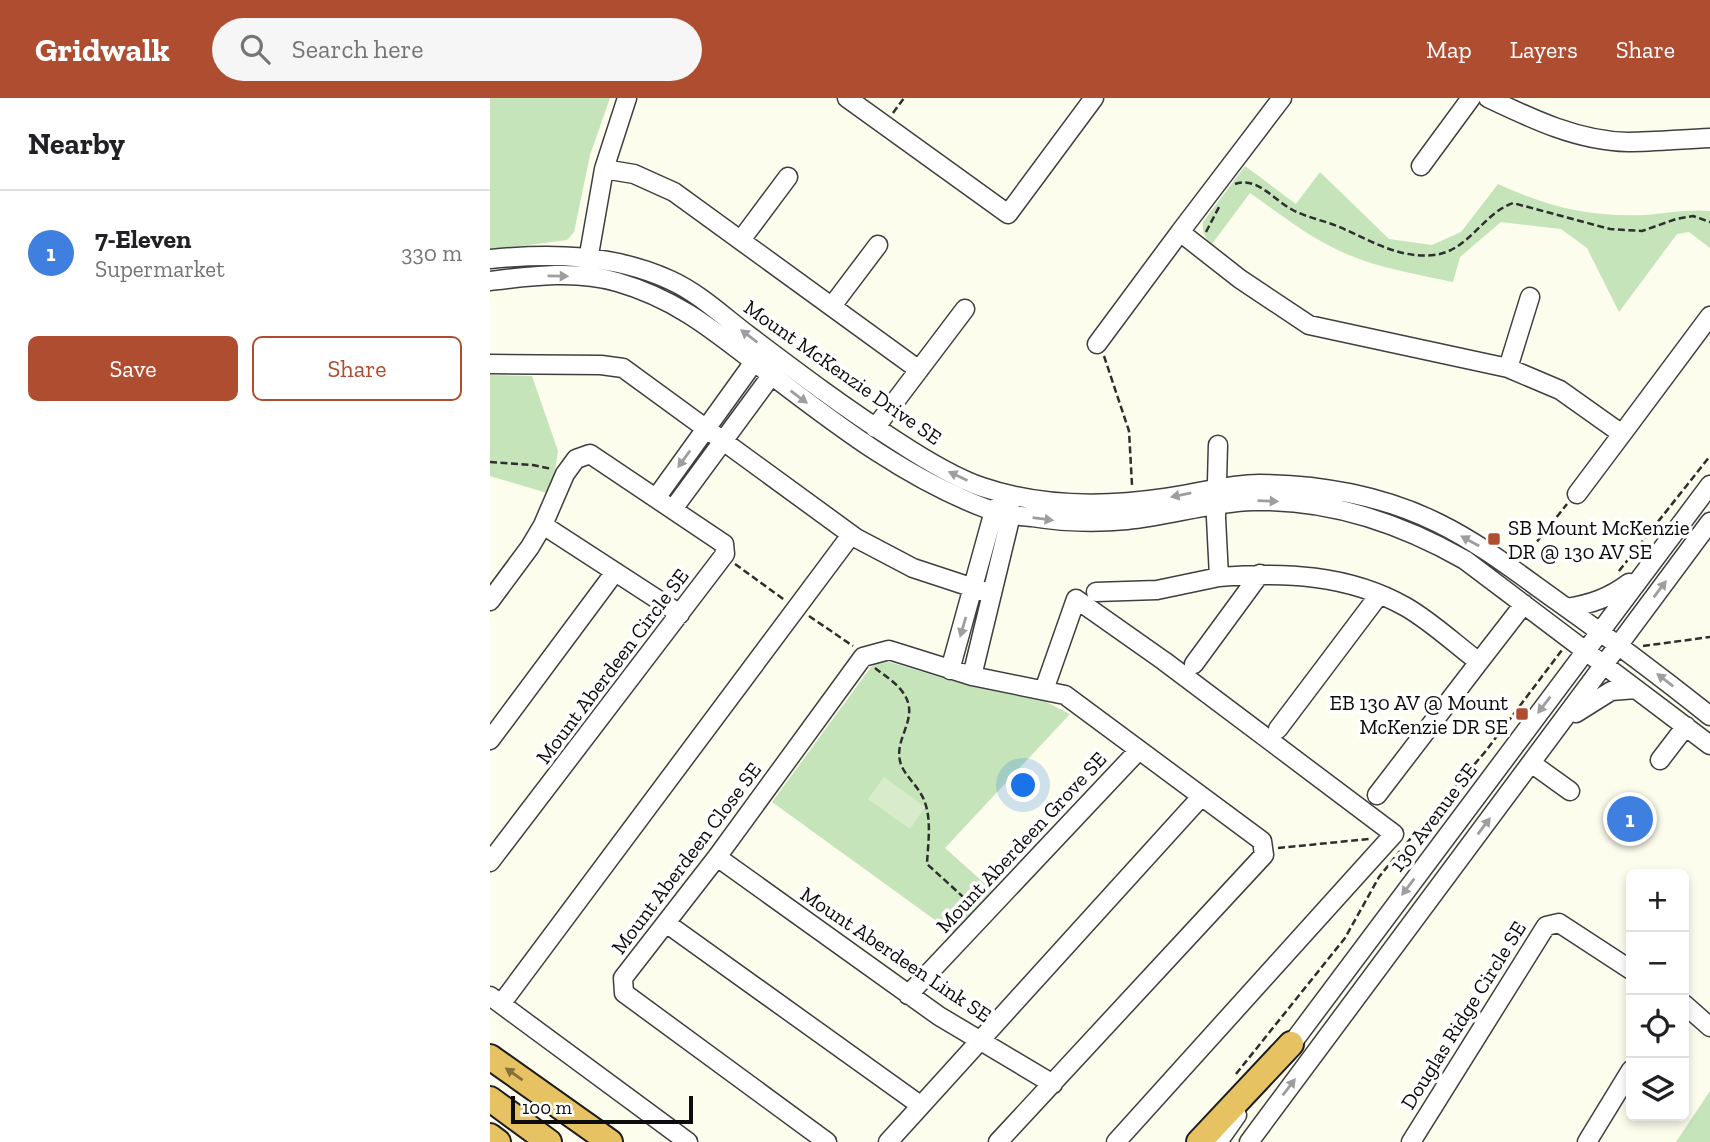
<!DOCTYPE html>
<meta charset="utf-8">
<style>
:root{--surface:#fff;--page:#f6f6f6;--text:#202124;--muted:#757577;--line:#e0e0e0;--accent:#af4d31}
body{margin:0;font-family:"Zilla Slab",serif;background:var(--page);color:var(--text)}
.controls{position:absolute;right:21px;bottom:21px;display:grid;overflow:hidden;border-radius:10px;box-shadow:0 4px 10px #0003}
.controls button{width:63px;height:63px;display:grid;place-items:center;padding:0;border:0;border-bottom:2px solid var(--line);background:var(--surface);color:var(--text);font:35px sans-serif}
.scale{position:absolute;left:21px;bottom:18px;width:182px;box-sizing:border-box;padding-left:7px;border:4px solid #0c0c0c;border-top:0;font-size:19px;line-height:24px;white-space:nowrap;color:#0c0c0c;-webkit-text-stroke:5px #fff;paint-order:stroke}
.you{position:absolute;left:534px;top:688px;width:24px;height:24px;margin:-18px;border:5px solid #fff;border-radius:50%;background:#1a73e8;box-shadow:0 0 0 10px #1a73e833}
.badge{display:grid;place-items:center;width:46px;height:46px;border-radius:50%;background:var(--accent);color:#fff;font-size:23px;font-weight:700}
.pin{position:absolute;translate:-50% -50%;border:4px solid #fff;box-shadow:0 2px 7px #0006}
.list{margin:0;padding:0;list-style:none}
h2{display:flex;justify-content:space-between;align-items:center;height:91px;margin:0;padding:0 28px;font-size:30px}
h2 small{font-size:23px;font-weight:400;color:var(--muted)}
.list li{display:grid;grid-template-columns:46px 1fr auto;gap:21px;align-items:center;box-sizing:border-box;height:126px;padding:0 28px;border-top:2px solid var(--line)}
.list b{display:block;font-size:26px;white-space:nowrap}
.list p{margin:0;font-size:23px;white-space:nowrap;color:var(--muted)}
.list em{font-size:23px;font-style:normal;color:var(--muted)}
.actions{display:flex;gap:14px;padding:21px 28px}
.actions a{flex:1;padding:16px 0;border:2px solid var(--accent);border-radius:10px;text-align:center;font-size:24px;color:var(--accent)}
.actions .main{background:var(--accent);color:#fff}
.icon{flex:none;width:38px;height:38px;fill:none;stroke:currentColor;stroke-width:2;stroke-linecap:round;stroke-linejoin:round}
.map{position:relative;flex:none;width:1220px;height:1044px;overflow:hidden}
header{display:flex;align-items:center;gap:42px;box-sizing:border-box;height:98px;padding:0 35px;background:var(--accent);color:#fff}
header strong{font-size:33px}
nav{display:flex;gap:38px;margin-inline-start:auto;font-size:24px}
.search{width:490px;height:63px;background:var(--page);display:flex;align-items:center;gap:18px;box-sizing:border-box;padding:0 24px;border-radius:38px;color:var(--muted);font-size:26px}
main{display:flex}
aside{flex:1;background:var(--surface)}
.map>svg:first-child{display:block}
</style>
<header>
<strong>Gridwalk</strong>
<div class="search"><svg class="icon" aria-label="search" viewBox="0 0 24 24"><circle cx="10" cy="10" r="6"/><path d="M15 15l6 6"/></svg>Search here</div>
<nav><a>Map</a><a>Layers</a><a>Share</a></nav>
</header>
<main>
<aside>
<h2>Nearby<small></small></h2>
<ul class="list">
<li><span class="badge" style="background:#3f7fe0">1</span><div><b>7-Eleven</b><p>Supermarket</p></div><em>330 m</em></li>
</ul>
<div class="actions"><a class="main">Save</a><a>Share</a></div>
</aside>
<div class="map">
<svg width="1220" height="1044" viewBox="0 0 1220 1044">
<rect width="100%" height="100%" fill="#fcfded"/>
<path fill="#c5e4ba" d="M0 0H120L100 57 84 134 77 142 0 152Z
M755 68 806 106 830 74 899 141 942 147 971 134 1008 86C1059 109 1098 119 1155 117 1176 115 1199 111 1220 113V150L1199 134 1187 136 1129 214 1097 150 1071 131 1011 124 970 159 963 184C926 176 887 170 852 154 818 139 790 116 760 95L722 146C714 140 712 134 713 124Z
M0 277 42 278 68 353 64 379 57 395 0 378Z
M393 562 479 588 556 604 580 616 455 750 502 792 463 835 282 704 381 569Z
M1220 993V1044H1186Z"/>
<path fill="#d8eccb" d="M394 679 435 709 420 731 378 701Z"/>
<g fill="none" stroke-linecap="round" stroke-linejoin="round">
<g stroke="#3f3f3f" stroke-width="21">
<path id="minor" d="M357 0 518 116 604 0
M792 0 690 134 750 181 819 227 1018 270 1070 292 1132 336 1220 218
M998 0C1042 21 1088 43 1138 44 1165 44 1193 41 1220 40
M931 68 981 0
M114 71 144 76 184 94 429 272
M251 142 298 79
M0 161C62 155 123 156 180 182 209 195 234 219 258 237 307 274 356 311 408 344 434 361 463 379 492 389 551 409 613 409 675 400 706 396 737 386 769 386 829 386 894 398 948 425 991 446 1029 476 1067 503 1119 540 1170 578 1220 618
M97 168 114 71 137 0
M0 183C41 178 87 172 127 184 193 203 231 239 284 279 352 331 419 382 500 412 513 417 528 418 542 419 573 424 606 425 637 422 679 418 721 404 763 403 839 401 910 425 975 462L1220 647
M342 208 388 147
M607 246 690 134
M0 266 111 267 133 270 366 440 423 470 502 496
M1018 270 1040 199
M385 330 475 211
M728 347 726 420 729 479C793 474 858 476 916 509 942 524 965 546 989 564L1034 506
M1087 396 1132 336
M166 400 264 264 286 258 281 278 183 411
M53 427 190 516
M606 494 667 492 729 479
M0 503 40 449 53 427 75 376 86 361 100 356 234 446 235 456 0 764
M1077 510C1101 506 1119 500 1139 485
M704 566 770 476
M460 572 504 413 511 404
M482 578 521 417 519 405
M554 592 586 501 674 563 904 736 626 1044
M1086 615 1121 593 1146 591
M788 631 889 497
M0 642 125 474
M1170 662 1196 628
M1041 665 1080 693
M887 697 989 564
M227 759 449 918 563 986
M176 825 430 1007
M418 897 648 653
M0 898 198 1044
M11 906 361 437
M1194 906 1220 929
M794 956 1220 387
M337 1044 134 895 133 880 227 759 373 559 399 552 482 578 575 597 772 743 774 757 508 1044
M398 1044 711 699
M728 1044 747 1017
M759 1044 1220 424
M921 1044 1056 828 1069 825 1141 872
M1097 1044 1141 972"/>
</g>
<g stroke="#1d1d1d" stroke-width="28">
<path id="highway" d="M0 959 120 1044
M0 1001 59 1044
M0 1038 8 1044
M709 1044 801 946"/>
</g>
<path stroke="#2e2e2e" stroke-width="2.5" stroke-dasharray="7 3.5" stroke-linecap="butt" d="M403 15 414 0
M745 86C766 78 783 101 801 111 815 119 832 122 847 128 878 141 908 161 944 157 979 153 992 116 1023 105L1120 131 1152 133 1186 121 1203 118 1220 124
M716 134 729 109
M614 258 639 333 642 387
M0 364 43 367 62 371
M1034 460 1077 406
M245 466 296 503
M1129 473 1220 358
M319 518 363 548
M1153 548 1220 539
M385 570C395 578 407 585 414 596 431 622 400 642 412 669 417 679 426 687 431 696 443 716 438 744 437 766L482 807
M916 746 995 654 1072 552
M788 750 879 741
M746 976 855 840 889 779 910 753"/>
<use href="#minor" stroke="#fff" stroke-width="18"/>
<use href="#highway" stroke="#e7c262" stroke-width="24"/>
</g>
<defs><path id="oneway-solid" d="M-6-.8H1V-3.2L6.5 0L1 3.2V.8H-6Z" transform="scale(1.75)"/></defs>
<g fill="#9e9e9e">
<use href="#oneway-solid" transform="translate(68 178) rotate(1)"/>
<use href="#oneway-solid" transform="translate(259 238) rotate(-143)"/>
<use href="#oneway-solid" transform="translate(309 299) rotate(37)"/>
<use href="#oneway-solid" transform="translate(194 361) rotate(126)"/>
<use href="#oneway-solid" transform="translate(468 378) rotate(-155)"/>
<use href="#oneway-solid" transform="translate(691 397) rotate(169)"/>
<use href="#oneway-solid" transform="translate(778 403) rotate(2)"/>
<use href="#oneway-solid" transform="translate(553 421) rotate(7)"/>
<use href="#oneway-solid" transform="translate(980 443) rotate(-151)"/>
<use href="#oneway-solid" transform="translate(1170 491) rotate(-53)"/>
<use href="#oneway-solid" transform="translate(473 529) rotate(106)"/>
<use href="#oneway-solid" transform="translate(1175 582) rotate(-142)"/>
<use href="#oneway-solid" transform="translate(1054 607) rotate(127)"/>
<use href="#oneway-solid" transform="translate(994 728) rotate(-53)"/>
<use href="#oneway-solid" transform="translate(918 789) rotate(127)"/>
<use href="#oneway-solid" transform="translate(799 989) rotate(-53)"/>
</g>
<use fill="#84703b" href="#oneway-solid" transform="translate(24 976) rotate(-145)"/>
<g fill="#af4d31" stroke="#fff" stroke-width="2.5">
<rect x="997" y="434" width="14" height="14" rx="3.5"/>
<rect x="1025" y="609" width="14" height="14" rx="3.5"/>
</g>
<g text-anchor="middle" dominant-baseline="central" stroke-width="7" stroke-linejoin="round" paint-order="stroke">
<g font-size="21" fill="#0c0c0c" stroke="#fff">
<text transform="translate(353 274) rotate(35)">Mount McKenzie Drive SE</text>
<text transform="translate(122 568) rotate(-53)">Mount Aberdeen Circle SE</text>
<text transform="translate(943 719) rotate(-53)">130 Avenue SE</text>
<text transform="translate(531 744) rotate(-47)">Mount Aberdeen Grove SE</text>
<text transform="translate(196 760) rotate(-53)">Mount Aberdeen Close SE</text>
<text transform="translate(406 856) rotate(34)">Mount Aberdeen Link SE</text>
<text transform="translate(973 917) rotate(-58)">Douglas Ridge Circle SE</text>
</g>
<g font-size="21" fill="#0c0c0c" stroke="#fff" text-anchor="start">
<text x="1018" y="429">SB Mount McKenzie<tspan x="1018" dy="24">DR @ 130 AV SE</tspan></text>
<text x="1018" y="604" text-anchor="end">EB 130 AV @ Mount<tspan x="1018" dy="24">McKenzie DR SE</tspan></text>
</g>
</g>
</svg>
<div class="controls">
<button>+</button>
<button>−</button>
<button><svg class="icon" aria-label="locate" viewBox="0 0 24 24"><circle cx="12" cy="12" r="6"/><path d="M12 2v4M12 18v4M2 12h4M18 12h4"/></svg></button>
<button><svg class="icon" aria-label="layers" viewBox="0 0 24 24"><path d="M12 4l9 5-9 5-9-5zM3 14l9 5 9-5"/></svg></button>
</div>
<div class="scale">100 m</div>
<div class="you"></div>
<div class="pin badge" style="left:1140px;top:721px;background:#3f7fe0">1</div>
</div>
</main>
